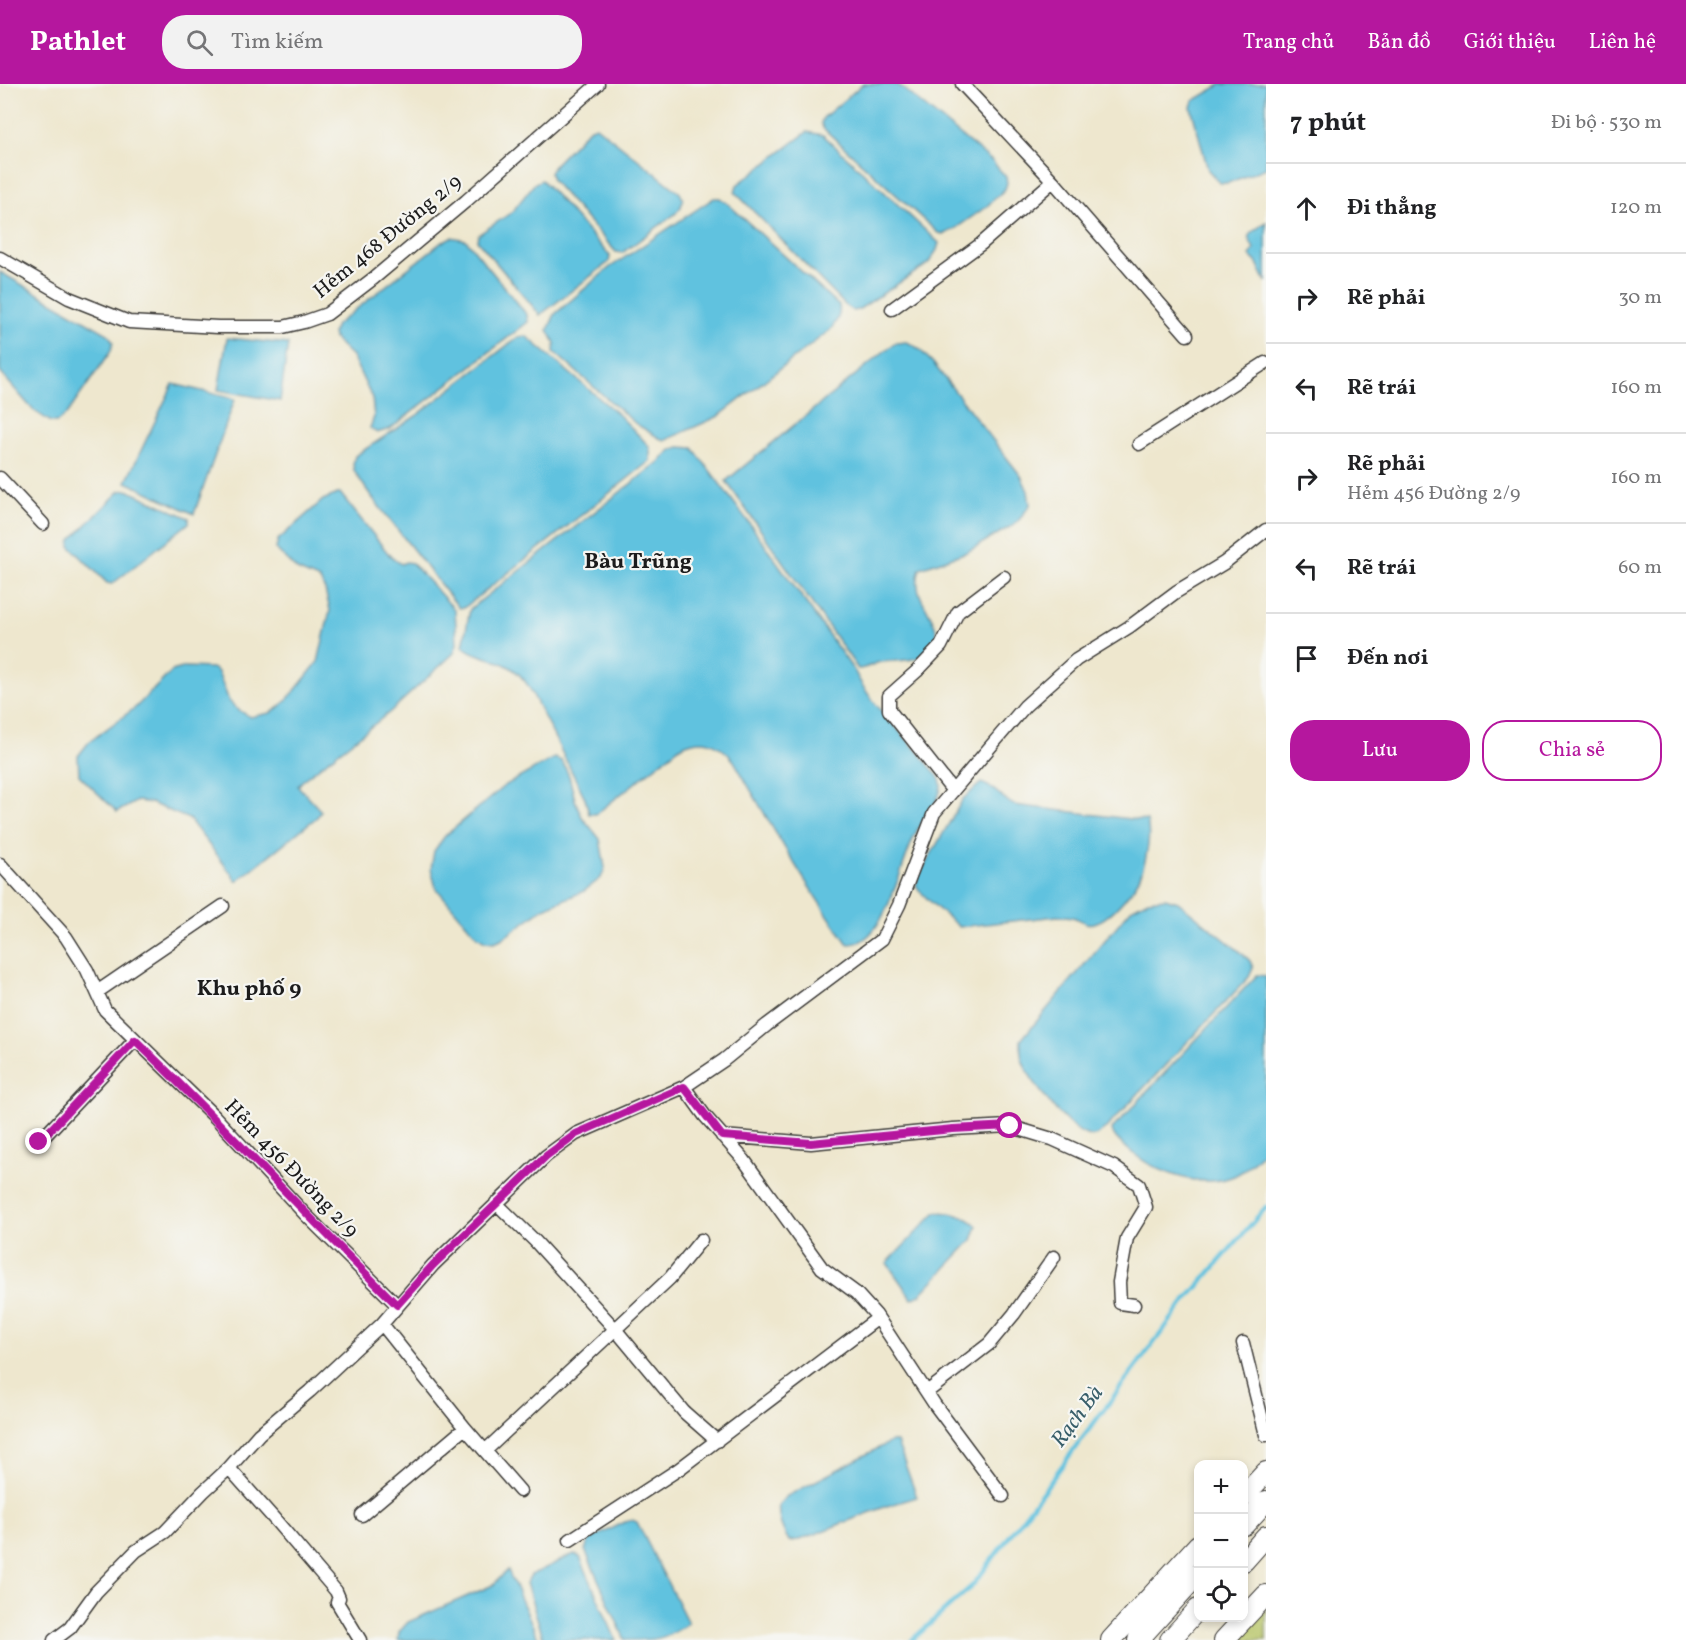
<!DOCTYPE html>
<html lang="vi">
<meta charset="utf-8">
<style>
:root{--surface:#fff;--page:#f2f2f2;--text:#202124;--muted:#757577;--line:#e0e0e0;--accent:#b5179e}
body{margin:0;font-family:Vollkorn,serif;background:var(--page);color:var(--text)}
.controls{position:absolute;right:18px;bottom:18px;display:grid;overflow:hidden;border-radius:12px;box-shadow:0 3px 9px #0003}
.controls button{width:54px;height:54px;display:grid;place-items:center;padding:0;border:0;border-bottom:2px solid var(--line);background:var(--surface);color:var(--text);font:30px sans-serif}
.stop{position:absolute;width:18px;height:18px;margin:-14px;border:4px solid #b5179e;border-radius:50%;background:#fff}
.stop.end{background:#b5179e;border-color:#fff;box-shadow:0 2px 6px #0008}
.list{margin:0;padding:0;list-style:none}
h2{display:flex;justify-content:space-between;align-items:center;height:78px;margin:0;padding:0 24px;font-size:26px}
h2 small{font-size:20px;font-weight:400;color:var(--muted)}
.list li{display:grid;grid-template-columns:39px 1fr auto;gap:18px;align-items:center;box-sizing:border-box;height:90px;padding:0 24px;border-top:2px solid var(--line)}
.list b{display:block;font-size:22px;white-space:nowrap}
.list p{margin:0;font-size:20px;white-space:nowrap;color:var(--muted)}
.list em{font-size:20px;font-style:normal;color:var(--muted)}
.actions{display:flex;gap:12px;padding:18px 24px}
.actions a{flex:1;padding:14px 0;border:2px solid var(--accent);border-radius:24px;text-align:center;font-size:21px;color:var(--accent)}
.actions .main{background:var(--accent);color:#fff}
.icon{flex:none;width:33px;height:33px;fill:none;stroke:currentColor;stroke-width:2;stroke-linecap:round;stroke-linejoin:round}
.map{position:relative;flex:none;width:1266px;height:1556px;overflow:hidden}
header{display:flex;align-items:center;gap:36px;box-sizing:border-box;height:84px;padding:0 30px;background:var(--accent);color:#fff}
header strong{font-size:28px}
nav{display:flex;gap:33px;margin-inline-start:auto;font-size:21px}
.search{width:420px;height:54px;background:var(--page);display:flex;align-items:center;gap:15px;box-sizing:border-box;padding:0 21px;border-radius:24px;color:var(--muted);font-size:22px}
main{display:flex}
aside{flex:1;background:var(--surface)}
.map>svg:first-child{display:block}
</style>
<header>
<strong>Pathlet</strong>
<div class="search"><svg class="icon" aria-label="search" viewBox="0 0 24 24"><circle cx="10" cy="10" r="6"/><path d="M15 15l6 6"/></svg>Tìm kiếm</div>
<nav><a>Trang chủ</a><a>Bản đồ</a><a>Giới thiệu</a><a>Liên hệ</a></nav>
</header>
<main>
<div class="map">
<svg width="1266" height="1556" viewBox="0 0 1266 1556">
<rect width="100%" height="100%" fill="#f6f6f2"/>
<filter id="ink" filterUnits="userSpaceOnUse"><feTurbulence type="fractalNoise" baseFrequency=".0167" numOctaves="2"/><feDisplacementMap in="SourceGraphic" scale="12" xChannelSelector="R" yChannelSelector="G"/><feConvolveMatrix kernelMatrix="1 2 1 2 8 2 1 2 1" color-interpolation-filters="sRGB"/></filter>
<filter id="wash" filterUnits="userSpaceOnUse"><feTurbulence type="fractalNoise" baseFrequency=".008" numOctaves="4" result="noise"/><feDisplacementMap in="SourceGraphic" scale="24" xChannelSelector="R" yChannelSelector="G"/><feGaussianBlur stdDeviation="1.35" result="paint"/><feColorMatrix in="noise" values="0 0 0 0 0 0 0 0 0 0 0 0 0 0 0 0 0 1.4 0 .05"/><feComposite in="paint" operator="in"/></filter>
<g filter="url(#wash)">
<rect width="100%" height="100%" fill="#eee7ce"/>
<path fill="#b7c567" stroke="#6a7042" stroke-width="1.5" d="M1266 1524V1556H1237Z"/>
<path fill="#61c2df" stroke="#3e6f7e" stroke-width="1.5" d="M863 0H897L992 77 1006 93 1007 99 1005 105 986 123 953 146 944 150 938 149 823 44 821 39 823 34Z
M1222 0H1266V84L1228 99H1220L1208 86 1191 23 1193 17Z
M596 42 680 109 683 115 681 123 675 130 622 169 616 168 552 96 550 89 555 80 589 45Z
M807 48 823 51 939 159 937 166 928 180 858 226 853 227 847 223 735 108 737 101Z
M542 96 610 172 609 178 540 231 477 156 478 151 512 128 535 99Z
M714 114H720L727 119 839 222C841 232 836 238 830 246L719 332 664 357 636 340 554 268 555 259 548 246 555 230 609 184Z
M1266 138V198L1257 179 1250 172 1254 165 1249 155 1251 149Z
M451 153 466 156 527 231 528 238 390 345 377 349 370 344 374 333 372 314 352 272 334 255 333 248 336 241 442 158Z
M0 188 108 250 113 258 111 267 67 330 57 338H51L33 326 0 288Z
M526 252 619 331 648 361 650 366V377L465 523 459 524 371 412 354 387 353 380 355 372 416 332 518 253Z
M227 254 288 260 280 317 218 306Z
M907 258 918 264 933 279 1021 392 1028 407 1030 421 1019 436 1010 443 967 468 920 484C917 493 916 501 920 511 929 534 955 559 917 574 905 578 892 576 880 578 872 580 866 585 858 585L726 397 887 265 896 259Z
M173 300 235 315 194 430 126 398Z
M679 363 693 364 750 440 855 588C872 623 903 648 926 678 931 684 938 690 940 696 946 709 925 734 918 745 901 773 887 862 848 860 806 802 770 740 734 677 719 658 703 651 680 663L596 730H589L585 714 529 603C518 585 505 579 485 573 477 570 470 569 463 562L470 525 660 377 671 366Z
M127 406 189 434V439L116 497 112 500 107 499 70 462 71 456 120 407Z
M340 409 391 473 401 480 406 478 412 479 455 526 457 560 454 569 390 628 304 695 298 702 321 727 317 733 237 797 189 735 151 719 137 717 117 728 79 691 78 672 89 658 136 623 172 587 186 583 212 584 218 588 229 617 237 625 250 633 270 629 281 622 293 609 318 578 330 526 325 506 320 496 297 486 276 465 278 456 323 416Z
M554 674 562 677 569 692 575 716 582 733 600 755 605 784 601 794 584 807 544 824 502 855 494 858 485 857 476 851 436 804 431 785 434 767 445 752 504 702Z
M981 699C995 703 1002 715 1014 721L1147 737C1151 751 1147 773 1142 787 1138 802 1112 833 1097 838 1086 843 1082 835 1072 833 1068 832 1062 832 1058 832L959 843C949 834 921 812 916 801L918 793 963 715Z
M1165 814 1178 818 1244 871 1250 877 1253 884 1249 893 1103 1047C1099 1050 1095 1053 1090 1052 1070 1049 1027 994 1022 975 1020 969 1021 963 1021 956L1131 825 1148 816Z
M1257 891 1266 892V1065C1257 1074 1246 1087 1234 1092 1197 1107 1148 1085 1122 1060 1117 1055 1113 1052 1112 1045Z
M936 1128C950 1128 968 1132 977 1142L972 1156 920 1211 912 1215 887 1179Z
M890 1358H897L917 1413 887 1422 799 1456 789 1457C782 1445 777 1434 779 1420L787 1412Z
M632 1436 637 1438 639 1442 688 1539C667 1556 654 1556 625 1556L585 1466 589 1456 625 1438Z
M574 1470 580 1473 616 1556H544L526 1499 531 1491Z
M508 1486 539 1556H398L399 1548 408 1538 493 1501Z"/>
<g fill="none" stroke-linecap="round" stroke-linejoin="round">
<path stroke="#61c2df" stroke-width="4.5" d="M912 1556 973 1501 1182 1221 1266 1123"/>
</g>
</g>
<g filter="url(#ink)">
<g fill="none" stroke-linecap="round" stroke-linejoin="round">
<g stroke="#3c3a37" stroke-width="15">
<path id="street" d="M962 0 1053 97 1187 251
M0 174 69 214 129 238 218 243H283L304 238 327 230 374 194 466 117 598 0
M892 225 981 160 1053 97
M1139 360 1265 279
M0 394 43 440
M953 707 889 626V612L917 587 941 562 958 528 1004 493
M0 780 66 853 87 886 105 926 215 1033 305 1130 397 1221
M97 908 223 822
M684 1003 705 1032 744 1076 822 1184 856 1209 876 1231 935 1321 1003 1412
M722 1052 811 1059 953 1045 1009 1042 1052 1055 1114 1083 1139 1101 1146 1123 1127 1154 1119 1198 1120 1219 1134 1221
M39 1058 135 956
M496 1119 535 1157 615 1245 684 1328 717 1357
M382 1240 465 1344 520 1407
M1243 1259 1266 1351
M927 1308 989 1260 1014 1230 1054 1173
M485 1367 670 1194 701 1156
M229 1384 277 1438 336 1507 339 1514 337 1518 360 1556
M362 1431 465 1344
M570 1456 679 1385 878 1234
M54 1556 70 1544 96 1508 136 1467 165 1448 203 1408 229 1384 259 1350 310 1307 382 1240 433 1181 546 1072 576 1050 684 1003 724 976 767 941 882 855 899 821 934 729 1025 622 1076 576 1129 543 1176 508 1224 479 1266 446"/>
</g>
<g stroke="#3c3a37" stroke-width="22">
<path id="primary" d="M1244 1412 1266 1388
M1244 1441 1266 1417
M1244 1477 1266 1452
M1111 1556 1198 1461
M1138 1556 1198 1490
M1170 1556 1198 1525
M1224 1556 1266 1511"/>
</g>
<use href="#street" stroke="#fff" stroke-width="12"/>
<use href="#primary" stroke="#fff" stroke-width="20"/>
</g>
</g>
<g fill="none" stroke-linecap="round" stroke-linejoin="round" filter="url(#ink)">
<path stroke="#b5179e" stroke-width="8" d="M39 1058 135 956C225 1043 309 1134 397 1221L433 1181 546 1072 576 1050 684 1003 722 1052 811 1059 953 1045 1010 1042"/>
</g>
<g text-anchor="middle" dominant-baseline="central" stroke-width="4.5" stroke-linejoin="round" paint-order="stroke">
<g font-size="21" fill="#1c1c1c" stroke="#f6f6f2">
<text transform="translate(388 153) rotate(-39)">Hẻm 468 Đường 2/9</text>
<text transform="translate(291 1085) rotate(46)">Hẻm 456 Đường 2/9</text>
</g>
<g font-size="22" font-weight="bold" fill="#1c1c1c" stroke="#f6f6f2">
<text x="638" y="478">Bàu Trũng</text>
<text x="249" y="905">Khu phố 9</text>
</g>
<g font-size="22" font-style="italic" fill="#385e6a" stroke="#f6f6f2">
<text transform="translate(1078 1333) rotate(-53)">Rạch Bà</text>
</g>
</g>
</svg>
<div class="controls">
<button>+</button>
<button>−</button>
<button><svg class="icon" aria-label="locate" viewBox="0 0 24 24"><circle cx="12" cy="12" r="6"/><path d="M12 2v4M12 18v4M2 12h4M18 12h4"/></svg></button>
</div>
<div class="stop" style="left:1010px;top:1042px"></div>
<div class="stop end" style="left:39px;top:1058px"></div>
</div>
<aside>
<h2>7 phút<small>Đi bộ · 530 m</small></h2>
<ul class="list">
<li><svg class="icon" aria-label="ahead" viewBox="0 0 24 24"><path d="M12 20V5M6 11l6-6 6 6"/></svg><div><b>Đi thẳng</b></div><em>120 m</em></li>
<li><svg class="icon" aria-label="right" viewBox="0 0 24 24"><path d="M7 20v-9h11M14 6l5 5-5 5"/></svg><div><b>Rẽ phải</b></div><em>30 m</em></li>
<li><svg class="icon" aria-label="left" viewBox="0 0 24 24"><path d="M17 20v-9H6M10 6l-5 5 5 5"/></svg><div><b>Rẽ trái</b></div><em>160 m</em></li>
<li><svg class="icon" aria-label="right" viewBox="0 0 24 24"><path d="M7 20v-9h11M14 6l5 5-5 5"/></svg><div><b>Rẽ phải</b><p>Hẻm 456 Đường 2/9</p></div><em>160 m</em></li>
<li><svg class="icon" aria-label="left" viewBox="0 0 24 24"><path d="M17 20v-9H6M10 6l-5 5 5 5"/></svg><div><b>Rẽ trái</b></div><em>60 m</em></li>
<li><svg class="icon" aria-label="arrive" viewBox="0 0 24 24"><path d="M6 21V4h12l-3 4 3 4H6"/></svg><div><b>Đến nơi</b></div></li>
</ul>
<div class="actions"><a class="main">Lưu</a><a>Chia sẻ</a></div>
</aside>
</main>
